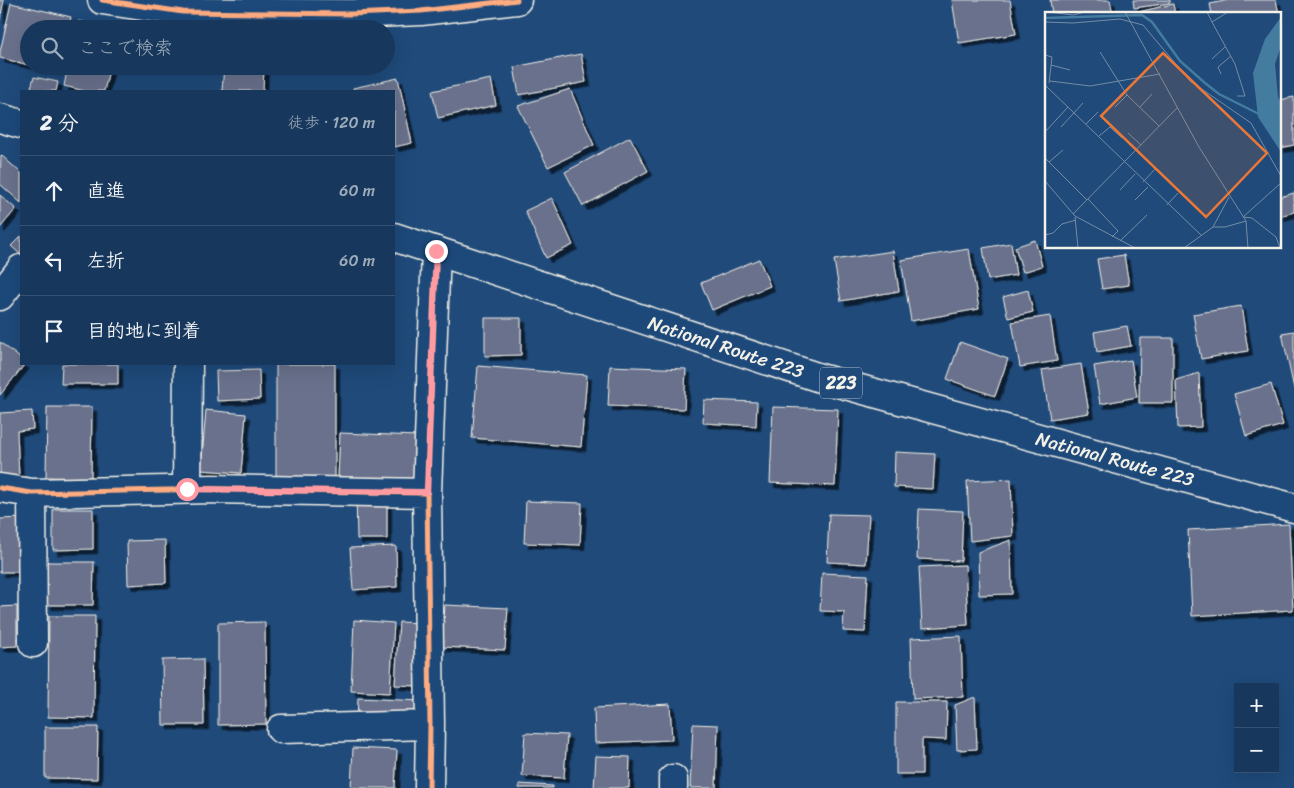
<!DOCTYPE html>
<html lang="ja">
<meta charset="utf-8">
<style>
:root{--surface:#17385c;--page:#203f62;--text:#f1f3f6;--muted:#9eacbb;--line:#365272}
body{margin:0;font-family:Sriracha,"Klee One",sans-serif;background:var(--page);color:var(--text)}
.controls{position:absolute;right:15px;bottom:15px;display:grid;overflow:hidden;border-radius:0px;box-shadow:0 5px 20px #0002}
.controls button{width:45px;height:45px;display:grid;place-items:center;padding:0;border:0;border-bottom:1px solid var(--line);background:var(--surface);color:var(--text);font:25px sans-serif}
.stop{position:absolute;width:15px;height:15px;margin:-11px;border:4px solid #ff9aa2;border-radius:50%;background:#fff}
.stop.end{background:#ff9aa2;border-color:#fff;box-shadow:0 1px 5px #0008}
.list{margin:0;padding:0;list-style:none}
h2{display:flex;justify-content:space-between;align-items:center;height:65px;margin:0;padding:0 20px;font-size:21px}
h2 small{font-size:16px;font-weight:400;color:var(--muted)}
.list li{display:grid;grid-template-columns:32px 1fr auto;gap:15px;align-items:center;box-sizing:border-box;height:70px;padding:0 20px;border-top:1px solid var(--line)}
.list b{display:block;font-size:19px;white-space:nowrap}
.list em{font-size:16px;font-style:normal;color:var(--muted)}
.icon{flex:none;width:28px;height:28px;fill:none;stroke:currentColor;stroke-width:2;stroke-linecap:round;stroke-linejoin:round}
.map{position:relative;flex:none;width:1294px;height:788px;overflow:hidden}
.search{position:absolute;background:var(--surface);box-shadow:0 5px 20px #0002;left:20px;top:20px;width:375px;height:55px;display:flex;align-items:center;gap:12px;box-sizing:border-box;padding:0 18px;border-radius:28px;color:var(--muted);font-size:19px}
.panel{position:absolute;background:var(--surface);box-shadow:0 5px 20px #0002;left:20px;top:90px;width:375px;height:275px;border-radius:0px}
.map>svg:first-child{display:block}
</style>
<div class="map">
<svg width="1294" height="788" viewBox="0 0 1294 788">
<defs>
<filter id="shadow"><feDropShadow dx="4.5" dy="4.5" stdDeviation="0" flood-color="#0009"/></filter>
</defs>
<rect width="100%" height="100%" fill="#1f4a7a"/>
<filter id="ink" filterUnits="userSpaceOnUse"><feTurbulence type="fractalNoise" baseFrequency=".02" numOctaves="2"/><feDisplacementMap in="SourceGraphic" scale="10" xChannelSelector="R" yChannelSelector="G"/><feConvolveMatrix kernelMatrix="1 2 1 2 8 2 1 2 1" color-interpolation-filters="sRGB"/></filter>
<g filter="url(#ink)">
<path fill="#69718c" stroke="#f4f1e8" filter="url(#shadow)" d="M0 0H4L0 20Z
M952 0H1010L1016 34 959 43Z
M1050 0H1110L1113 14H1052Z
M1133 0H1170V3L1134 8Z
M1229 0H1276L1279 14H1212L1210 4Z
M11 3 71 17 68 29H29V65L0 58V52Z
M1173 4 1175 14H1134V13Z
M79 21 104 27 103 29H77Z
M119 23 153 28 118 29Z
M581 54 586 82 519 95 514 67Z
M36 66H60L58 71Z
M68 66H110L104 91H85L64 86Z
M224 66H264L263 91H222Z
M34 77 58 82 56 91H30Z
M398 78 412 143 394 147V91H354L353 88Z
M491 79 496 105 438 118 432 91Z
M570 89 594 145 548 167 518 106Z
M1294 97V145L1280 148V100Z
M630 137 648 171 583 206 565 172Z
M1 155 21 173V203L0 184Z
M1294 193V212L1280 216V197Z
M0 195 16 209 0 228Z
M552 198 573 245 546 258 525 211Z
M21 236V255L11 246Z
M1035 240 1042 266 1023 272 1015 247Z
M1011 243 1016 275 988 280 983 248Z
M969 249 979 309 911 321 901 260Z
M893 251 899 291 841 301 834 260Z
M1124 255 1129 285 1102 289 1097 259Z
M759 259 770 286 712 310 701 283Z
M1028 290 1033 312 1008 318 1003 297Z
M1241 306 1248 351 1201 359 1193 314Z
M1050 316 1057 361 1020 367 1012 322Z
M485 318H521V355L485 356Z
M1127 326 1131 346 1097 352 1094 332Z
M1294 331V389L1282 333Z
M1140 338H1173V403H1139Z
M0 342 21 359V364H25L0 395Z
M960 342 1008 359 995 396 947 379Z
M1131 360 1137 397 1100 404 1094 366Z
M62 364H118V384H61Z
M276 364H335V480H276Z
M1081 364 1089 413 1050 419 1042 370Z
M478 366 587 375 581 447 472 438Z
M610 366 686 369 684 409 608 406Z
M259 370 260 399 217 401 216 371Z
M1199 373 1201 427 1178 428 1176 380Z
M1271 384 1283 425 1246 436 1234 394Z
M704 400 757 402 756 426 703 423Z
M47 407H92L91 478 46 477Z
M773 407 838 409 835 486 770 483Z
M206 410 246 414 241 473 201 470Z
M32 411 33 429 17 431 19 478 0 479V413Z
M340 433 418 436 417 480 338 478Z
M895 452 935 454 933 489 894 487Z
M1011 479 1013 536 970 541 967 481Z
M387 493V539H357L356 494Z
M526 501 582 503 580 545 524 543Z
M53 509H93V549L53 550Z
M919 509 963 511 961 561 917 559Z
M829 514 869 515 866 564 827 562Z
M23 518 24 572H0V519Z
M1289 524 1293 610 1192 616 1188 530Z
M165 540 166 583 128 585 127 541Z
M1011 540 1012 594 979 595 978 552Z
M396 546 397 587 353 590 350 548Z
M47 562H94L93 605H47Z
M965 565 968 625 922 628 919 567Z
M822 573 868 575 865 632 843 631 844 612 820 611Z
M445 605 508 608 505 650 442 647Z
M17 606V646L0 647V607Z
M49 616H95L94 718 48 717Z
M354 620 394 623 390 693 351 691Z
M265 622 266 724 218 725V623Z
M399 622 424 623 421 686 395 685Z
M961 636 963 697 913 699 911 638Z
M203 659 204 725H163L162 660Z
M975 697 977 749 957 750 955 705Z
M358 698 421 701 419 723 357 719Z
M896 702H947L946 740 922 739V774H896Z
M670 704 672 740 595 743 594 708Z
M693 724 718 725 716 788H690Z
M45 727H98L97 779 45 778Z
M525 733 567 735 564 778 522 776Z
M353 748 397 750 395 788H351Z
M596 756 630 757 629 788H594Z
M519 784 553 786V788H519Z"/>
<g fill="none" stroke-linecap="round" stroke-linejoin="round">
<g stroke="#f4f1e8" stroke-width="31">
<path id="minor" d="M102 0 183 12 351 14 421 11 517 0
M0 296 21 269
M0 488 32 493 212 489 427 493
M187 489 188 364
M32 493 33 643
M281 729 430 725
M673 779V788
M429 788 430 725 427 493 436 251"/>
</g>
<g stroke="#f4f1e8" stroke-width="31">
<path id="highway" d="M0 118 21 124
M394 237 820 378 1294 508"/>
</g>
<use href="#minor" stroke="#1f4a7a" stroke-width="28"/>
<use href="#highway" stroke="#1f4a7a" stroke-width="28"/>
<g stroke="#1f4a7a" stroke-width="8">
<path id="cycleway" d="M102 0 183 12 351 14 421 11 517 0
M0 488 32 493 212 489 427 493
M429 788 430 725 427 493 436 251"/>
</g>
<use href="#cycleway" stroke="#ffac80" stroke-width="5"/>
</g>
</g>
<g fill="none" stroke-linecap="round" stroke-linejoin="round" filter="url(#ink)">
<path stroke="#ff9aa2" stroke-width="6" d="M187 489 427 492 436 251"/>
</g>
<g text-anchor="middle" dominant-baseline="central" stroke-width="4" stroke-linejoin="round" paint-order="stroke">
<rect fill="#1f4a7a" stroke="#b4bfc7" stroke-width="1" x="820" y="367.5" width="42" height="31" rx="4"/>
<g font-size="18" font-weight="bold" fill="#f4f1e8">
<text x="841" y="383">223</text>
</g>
<g font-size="19" fill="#f4f1e8" stroke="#1f4a7a">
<text transform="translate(726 347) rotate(18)">National Route 223</text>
<text transform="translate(1115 459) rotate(15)">National Route 223</text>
</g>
</g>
<g transform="translate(1045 12)">
<rect width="236" height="236" fill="#1f4a7a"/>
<path d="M236 5V34L230 52 233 85 236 91V140L213 105 208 61 220 27Z" fill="#447ca0"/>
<path fill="none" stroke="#447ca0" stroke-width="2.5" d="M0 6 97 3 107 10 135 49 160 71 174 82 218 104"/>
<path fill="none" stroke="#748da6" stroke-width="1" d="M3 0 28 3 40 0M80 0 154 135 201 209 203 236M162 0 167 10 183 0M0 10 28 11 75 7 98 13 145 69 206 111 237 166M167 10 190 52 200 84H192M55 40 82 83 114 114M0 43 7 45 4 71M167 47 181 34M6 53 25 58M176 62 173 55 186 44M5 69 45 74 115 62M1 74 156 223M70 95 82 83M95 95 107 82M41 112 53 100M16 115 38 91M0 120 23 95M83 121 96 133M54 124 65 115 77 126M0 146 42 188M4 150 18 138M0 169 30 204 90 236M98 170 111 156M75 178 90 162M43 187 73 219 67 225M90 188 103 175M122 193 133 181M28 202 133 95M30 205 33 236M198 205 237 170M198 205 207 206 231 225 235 236M168 215H180L201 209M0 223 8 221 17 212 31 208M75 229 102 203M139 236 168 215 184 185"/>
<path fill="#ea7738" fill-opacity="0.15" stroke="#ea7738" stroke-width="2.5" d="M118 41 222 141 161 205 56 104Z"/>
<rect width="236" height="236" fill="none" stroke="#f4f1e8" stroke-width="2.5"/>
</g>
</svg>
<div class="controls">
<button>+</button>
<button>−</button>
</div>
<div class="stop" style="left:187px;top:489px"></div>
<div class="stop end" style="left:436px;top:251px"></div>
<div class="search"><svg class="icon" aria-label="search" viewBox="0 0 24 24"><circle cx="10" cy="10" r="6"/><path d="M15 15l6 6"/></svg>ここで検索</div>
<section class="panel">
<h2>2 分<small>徒歩 · 120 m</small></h2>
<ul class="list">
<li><svg class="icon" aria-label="ahead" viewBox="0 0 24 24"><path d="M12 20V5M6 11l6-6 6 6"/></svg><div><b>直進</b></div><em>60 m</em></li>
<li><svg class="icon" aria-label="left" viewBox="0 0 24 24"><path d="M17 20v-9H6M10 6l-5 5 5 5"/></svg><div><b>左折</b></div><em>60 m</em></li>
<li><svg class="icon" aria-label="arrive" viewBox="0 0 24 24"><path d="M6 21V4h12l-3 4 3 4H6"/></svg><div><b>目的地に到着</b></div></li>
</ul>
</section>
</div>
